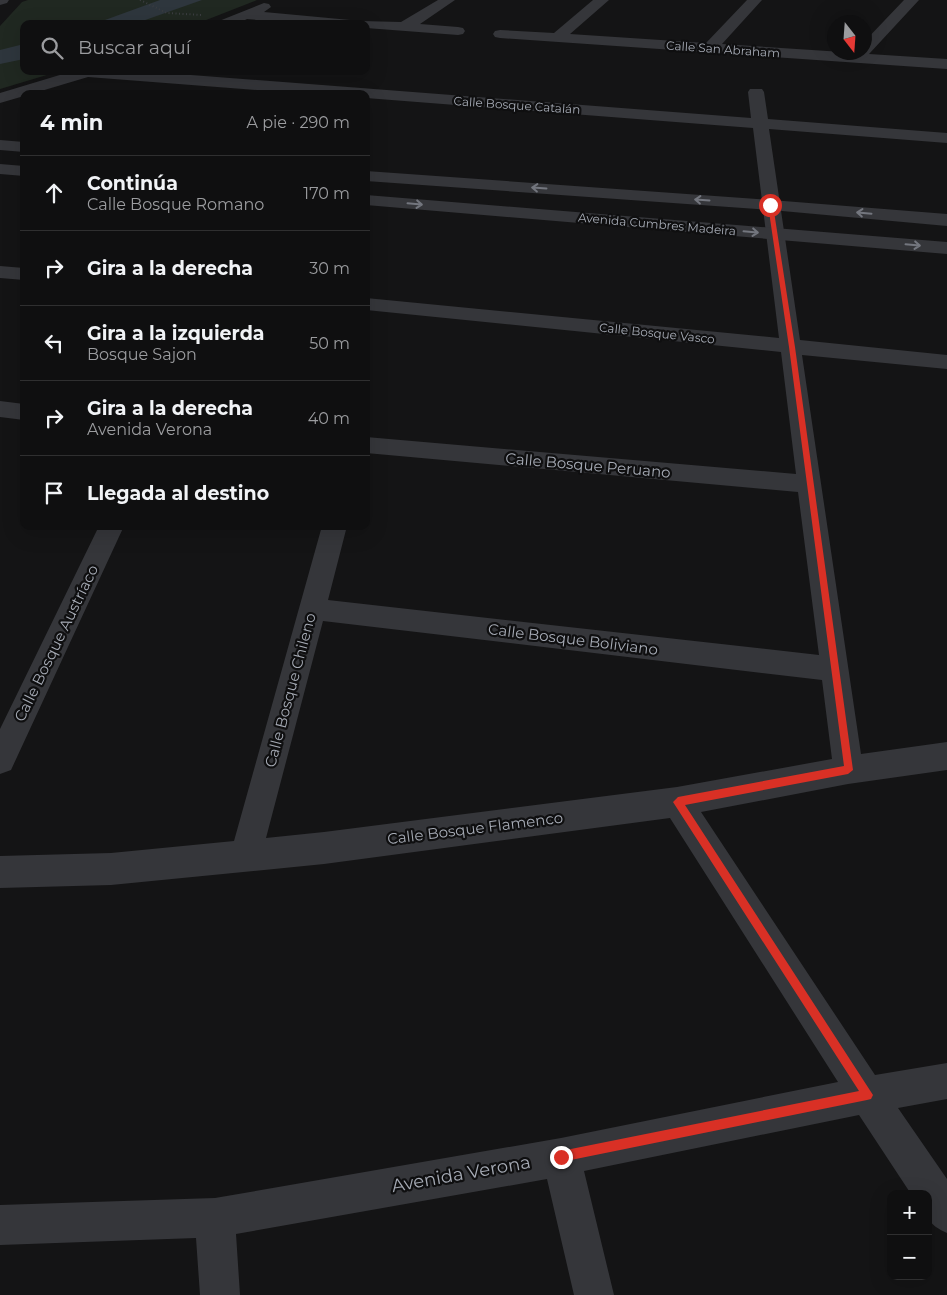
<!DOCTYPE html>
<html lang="es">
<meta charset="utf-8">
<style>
:root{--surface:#0f0f10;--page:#1d1d1e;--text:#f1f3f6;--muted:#9b9c9f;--line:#2f2f30}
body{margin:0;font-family:Montserrat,sans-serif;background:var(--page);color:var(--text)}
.controls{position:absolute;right:15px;bottom:15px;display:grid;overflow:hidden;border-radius:10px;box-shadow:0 5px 20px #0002}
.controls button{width:45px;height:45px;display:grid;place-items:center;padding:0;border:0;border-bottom:1px solid var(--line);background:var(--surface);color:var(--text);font:25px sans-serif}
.compass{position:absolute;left:827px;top:15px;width:45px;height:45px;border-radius:50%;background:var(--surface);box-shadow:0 5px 20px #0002;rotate:163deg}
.stop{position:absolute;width:15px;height:15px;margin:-11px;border:4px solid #d93025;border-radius:50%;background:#fff}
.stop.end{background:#d93025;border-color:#fff;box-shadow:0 1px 5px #0008}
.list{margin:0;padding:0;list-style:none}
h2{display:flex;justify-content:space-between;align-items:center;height:65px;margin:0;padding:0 20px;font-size:21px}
h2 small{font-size:16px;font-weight:400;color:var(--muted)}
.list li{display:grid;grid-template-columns:32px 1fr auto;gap:15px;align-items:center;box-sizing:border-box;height:75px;padding:0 20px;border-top:1px solid var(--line)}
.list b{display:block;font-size:19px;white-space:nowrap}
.list p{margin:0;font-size:16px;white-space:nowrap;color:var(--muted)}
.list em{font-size:16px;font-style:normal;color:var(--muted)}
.icon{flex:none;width:28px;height:28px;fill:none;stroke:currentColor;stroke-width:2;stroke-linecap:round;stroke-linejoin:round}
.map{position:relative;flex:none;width:947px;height:1295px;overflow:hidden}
.search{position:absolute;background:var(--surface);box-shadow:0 5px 20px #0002;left:20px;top:20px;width:350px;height:55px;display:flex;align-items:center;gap:12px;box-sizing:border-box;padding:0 18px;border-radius:10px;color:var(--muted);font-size:19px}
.panel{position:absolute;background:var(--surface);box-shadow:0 5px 20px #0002;left:20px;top:90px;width:350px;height:440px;border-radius:10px}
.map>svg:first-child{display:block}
</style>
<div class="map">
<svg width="947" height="1295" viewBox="0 0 947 1295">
<rect width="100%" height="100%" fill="#141415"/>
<path fill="#202821" d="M28 0H257L196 24H24V71H60L0 89V26L22 2Z"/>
<path fill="#2e363d" d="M160 0H202L134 24H94Z
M24 44V59L0 64V50Z"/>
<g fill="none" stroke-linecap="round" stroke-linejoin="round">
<path stroke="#3b3d41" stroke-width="2" stroke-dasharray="1 2.5" stroke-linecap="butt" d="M140 0 167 13 202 15"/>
<path fill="#35363a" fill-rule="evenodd" d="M0 0H9L7 3 0 5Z
M438 0H455L420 24 458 27 463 28 465 31 463 34 458 35 366 28V24H301L247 19 237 24H217L219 21 264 3 269 4 271 7 264 12 361 21 401 22Z
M593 0H609L570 34 706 43 747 0H762L722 44 858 53 864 52V42L904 0H919L869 54 947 59V69L500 38 495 37 493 34 495 31 500 30 554 33Z
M73 71H139L751 118 748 92 750 89H762L764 92 768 119 947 133V143L769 129 800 340 947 355V369L802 355 861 754 947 742V770L848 784 701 812 875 1075 947 1063V1099L898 1108 947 1179V1233C924 1223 928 1216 928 1194H911L859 1115 584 1171 614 1295H574L547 1179 236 1234 240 1295H200L196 1238 0 1245V1205L215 1198 561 1138 838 1082 670 818 324 864 111 885 0 888V856L111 853 234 841 322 526H347L328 600 819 655 798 492 366 453V437L796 474 781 352 366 310V298L779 338 753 128 366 98V94H309L88 77 31 94H24V96L0 103V93ZM323 621 822 680 832 759 677 787 324 832 266 838Z
M0 266 24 268V280L0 278Z
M0 401 24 404V420L0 417Z
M99 526H124L11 770 0 774V729Z"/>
<path fill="#35363a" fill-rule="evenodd" d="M0 140 24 142V152L0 150Z
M0 164 24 166V176L0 174Z
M366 171 771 200 947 214V226L771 210 366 181Z
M366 195 947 242V254L366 205Z"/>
</g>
<defs><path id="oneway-shaft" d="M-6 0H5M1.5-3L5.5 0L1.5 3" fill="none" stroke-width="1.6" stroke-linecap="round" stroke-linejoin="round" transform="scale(1.25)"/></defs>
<g stroke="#73767e">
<use href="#oneway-shaft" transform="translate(539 188) rotate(-176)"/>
<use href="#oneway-shaft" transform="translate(702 200) rotate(-176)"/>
<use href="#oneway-shaft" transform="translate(415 204) rotate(5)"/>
<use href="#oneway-shaft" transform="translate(864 213) rotate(-175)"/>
<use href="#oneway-shaft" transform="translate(751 232) rotate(5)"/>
<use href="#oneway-shaft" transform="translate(913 245) rotate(5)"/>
</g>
<path fill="#d93025" d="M770 203 773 205 795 347 853 770 848 774 685 805 873 1095 871 1099 867 1100 561 1162 557 1161 555 1157 557 1153 561 1151 859 1091 673 802 678 797 844 766 789 347 768 205Z"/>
<g text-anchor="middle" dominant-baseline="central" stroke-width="4.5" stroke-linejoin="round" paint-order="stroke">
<g font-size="12" fill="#a6abb5" stroke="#0f0f10">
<text transform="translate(723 49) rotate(4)">Calle San Abraham</text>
<text transform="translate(517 105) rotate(4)">Calle Bosque Catalán</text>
<text transform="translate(657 224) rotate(5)">Avenida Cumbres Madeira</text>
<text transform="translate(657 333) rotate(6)">Calle Bosque Vasco</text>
</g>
<g font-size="15" fill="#a6abb5" stroke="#0f0f10">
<text transform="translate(588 465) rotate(5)">Calle Bosque Peruano</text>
<text transform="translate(573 639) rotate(7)">Calle Bosque Boliviano</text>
<text transform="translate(56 643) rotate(-64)">Calle Bosque Austríaco</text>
<text transform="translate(290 690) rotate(-75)">Calle Bosque Chileno</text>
<text transform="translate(475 828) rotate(-7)">Calle Bosque Flamenco</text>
</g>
<g font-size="18" fill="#a6abb5" stroke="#0f0f10">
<text transform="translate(461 1174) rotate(-10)">Avenida Verona</text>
</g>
</g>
</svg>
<div class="controls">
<button>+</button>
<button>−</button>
</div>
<svg class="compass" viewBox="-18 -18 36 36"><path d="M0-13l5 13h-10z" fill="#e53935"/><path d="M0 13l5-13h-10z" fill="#9b9c9f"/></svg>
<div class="stop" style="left:770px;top:205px"></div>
<div class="stop end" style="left:561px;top:1157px"></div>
<div class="search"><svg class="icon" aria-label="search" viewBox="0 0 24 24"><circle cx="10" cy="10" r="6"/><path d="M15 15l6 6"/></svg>Buscar aquí</div>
<section class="panel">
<h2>4 min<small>A pie · 290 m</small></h2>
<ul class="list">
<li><svg class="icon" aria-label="ahead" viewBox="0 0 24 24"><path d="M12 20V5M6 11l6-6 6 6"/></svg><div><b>Continúa</b><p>Calle Bosque Romano</p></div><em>170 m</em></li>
<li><svg class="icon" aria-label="right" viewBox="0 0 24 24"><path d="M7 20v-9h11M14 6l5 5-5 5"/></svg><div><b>Gira a la derecha</b></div><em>30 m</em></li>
<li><svg class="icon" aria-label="left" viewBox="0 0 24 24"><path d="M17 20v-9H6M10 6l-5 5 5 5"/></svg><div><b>Gira a la izquierda</b><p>Bosque Sajon</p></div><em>50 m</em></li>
<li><svg class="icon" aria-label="right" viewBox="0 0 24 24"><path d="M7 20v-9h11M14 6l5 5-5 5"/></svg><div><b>Gira a la derecha</b><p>Avenida Verona</p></div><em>40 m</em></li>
<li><svg class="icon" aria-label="arrive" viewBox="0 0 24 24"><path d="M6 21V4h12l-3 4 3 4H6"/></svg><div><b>Llegada al destino</b></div></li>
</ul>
</section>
</div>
